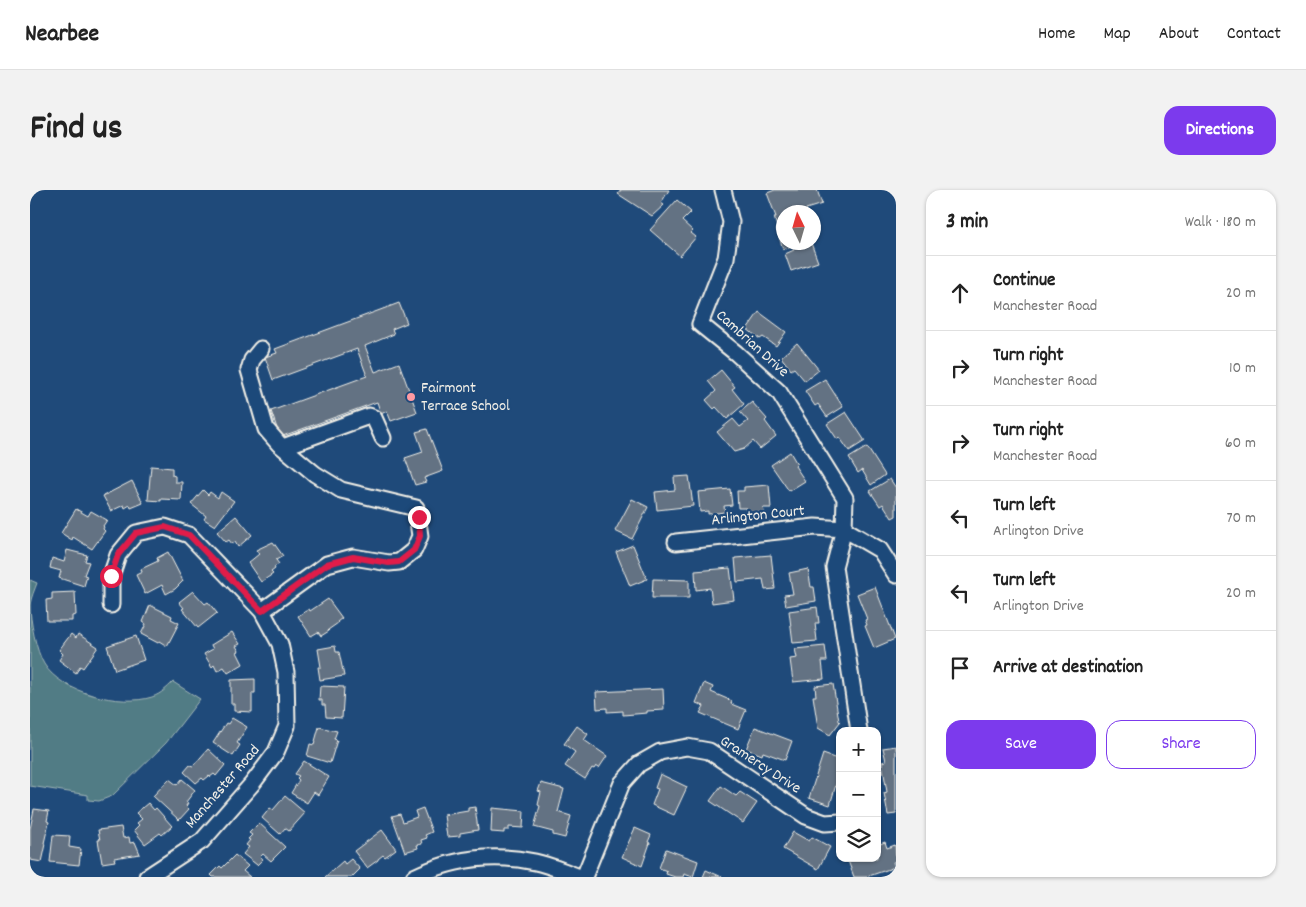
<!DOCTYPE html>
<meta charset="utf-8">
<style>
:root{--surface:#fff;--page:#f2f2f2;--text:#222;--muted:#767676;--line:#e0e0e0;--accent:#7c3aed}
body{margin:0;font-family:Dekko,sans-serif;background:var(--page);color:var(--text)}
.controls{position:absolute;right:15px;bottom:15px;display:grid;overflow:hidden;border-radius:10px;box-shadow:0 1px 4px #0004}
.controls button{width:45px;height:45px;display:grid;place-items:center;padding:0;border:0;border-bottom:1px solid var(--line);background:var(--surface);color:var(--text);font:25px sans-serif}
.compass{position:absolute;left:746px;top:15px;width:45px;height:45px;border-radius:50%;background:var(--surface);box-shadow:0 1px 4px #0004;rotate:355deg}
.stop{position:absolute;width:15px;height:15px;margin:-11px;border:4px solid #e11d48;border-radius:50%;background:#fff}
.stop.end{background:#e11d48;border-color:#fff;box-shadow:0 1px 5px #0008}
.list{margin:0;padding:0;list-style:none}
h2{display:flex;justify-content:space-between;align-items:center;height:65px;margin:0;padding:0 20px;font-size:21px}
h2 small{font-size:16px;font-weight:400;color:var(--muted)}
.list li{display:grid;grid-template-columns:32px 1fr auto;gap:15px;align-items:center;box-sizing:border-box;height:75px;padding:0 20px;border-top:1px solid var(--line)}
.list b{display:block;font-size:19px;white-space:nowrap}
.list p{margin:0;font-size:16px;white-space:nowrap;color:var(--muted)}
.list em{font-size:16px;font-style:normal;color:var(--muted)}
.actions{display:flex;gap:10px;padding:15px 20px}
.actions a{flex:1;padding:11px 0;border:1px solid var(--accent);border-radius:15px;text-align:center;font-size:18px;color:var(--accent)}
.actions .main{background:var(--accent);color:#fff}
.icon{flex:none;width:28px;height:28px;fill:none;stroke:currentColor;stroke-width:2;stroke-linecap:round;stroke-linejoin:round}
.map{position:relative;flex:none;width:866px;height:687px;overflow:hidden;border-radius:15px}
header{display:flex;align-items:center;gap:30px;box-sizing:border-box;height:70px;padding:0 25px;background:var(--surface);border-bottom:1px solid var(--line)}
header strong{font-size:24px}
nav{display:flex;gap:28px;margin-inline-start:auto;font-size:18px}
.intro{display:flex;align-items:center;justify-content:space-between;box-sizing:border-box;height:120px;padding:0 30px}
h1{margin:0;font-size:35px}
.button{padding:12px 22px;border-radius:15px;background:var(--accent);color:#fff;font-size:18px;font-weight:700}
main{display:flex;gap:30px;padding:0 30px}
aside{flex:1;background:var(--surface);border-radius:15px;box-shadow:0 1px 4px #0004}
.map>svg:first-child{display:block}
</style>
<header>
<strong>Nearbee</strong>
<nav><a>Home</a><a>Map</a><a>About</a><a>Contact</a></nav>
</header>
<div class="intro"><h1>Find us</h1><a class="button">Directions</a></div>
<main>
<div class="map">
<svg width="866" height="687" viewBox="0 0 866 687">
<rect width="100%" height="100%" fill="#1f4a7a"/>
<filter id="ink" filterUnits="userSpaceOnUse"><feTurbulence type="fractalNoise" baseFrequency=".02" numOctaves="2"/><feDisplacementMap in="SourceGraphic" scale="10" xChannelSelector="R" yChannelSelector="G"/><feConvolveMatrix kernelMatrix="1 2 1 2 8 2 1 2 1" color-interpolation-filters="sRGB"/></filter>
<g filter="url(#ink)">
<path fill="#517c85" stroke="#a2b6b6" d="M0 390 7 393C5 399 1 407 0 415 0 430 6 461 14 474 31 503 91 517 122 507 131 504 137 498 143 492L170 509 136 553 82 606 69 611 58 610V605L0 596Z"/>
<path fill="#647283" stroke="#f4f1e8" d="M591 0H639L631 13 634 15 622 26 588 4Z
M745 0H787L792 14 776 19 777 22H754V52H774L775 55 781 53 788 72 761 81 755 64 764 60 762 56 753 59 746 38 747 37 744 27H746L737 3Z
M647 10 661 22 652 31 663 41 661 43 666 47 650 66 620 40Z
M369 113 377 133 362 139 364 144 335 156 345 182 369 173 387 222 361 231 357 221 351 224 347 212 250 247 241 221 337 186 327 159 243 190 235 167 247 163 245 159Z
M729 122 756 142 746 156 733 147 730 149 717 139Z
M767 153 789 180 775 191 764 178 761 180 751 167Z
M691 180 705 197 702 199 714 214 697 229 686 217 684 219 676 210 686 201 678 191Z
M795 189 813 217 797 227 788 214 785 216 775 201Z
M722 212 737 229 735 231 746 246 730 259 723 251 714 259 704 262 687 242 703 229 710 237 718 231 710 222Z
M816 222 835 251 819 261 810 248 807 249 797 234Z
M397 239 413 281 394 288 396 292 385 295 375 268 393 262 386 242Z
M837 257 855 285 841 295 832 280 828 283 819 268Z
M760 262 767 274 765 276 775 291 759 301 741 275Z
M121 276 142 278V285L145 286V292H152L151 310 131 309V311L118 310Z
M659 286 663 316 627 320 625 302 645 300 644 287Z
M860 289 866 298V326L862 328 853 314 850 316 840 301Z
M102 291 113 313 101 318 100 315 95 318 94 315 81 321 73 306Z
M739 295 741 318H733L734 322 716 324V318H708L707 301H714V297Z
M700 299 702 315 694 316 695 322 678 324V321L670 322 668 302Z
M173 300 178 305 180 302 188 308 191 302 204 311 185 336 174 329 176 326 161 314Z
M602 309 618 317 602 349 585 341Z
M46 319 58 326 61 321 77 330 73 336 74 337 73 339 75 341 62 359 43 347 42 350 31 343Z
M206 326 222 345 208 357 205 352 202 354 199 350 196 352 187 342Z
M243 352 253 366 246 370 249 374 244 377 245 379 241 382 243 384 231 392 218 373 229 364 226 360Z
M603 355 617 389 600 396 586 362Z
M37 360 57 365 55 371 59 372 54 385 57 386 54 396 29 388 31 381 20 378 22 368 34 372Z
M138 362 153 391 145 399 136 404 132 395 115 404 106 385 112 382 111 379 128 371 127 368Z
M741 365 745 399 735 400 733 389 707 392 705 368Z
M700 378 704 410 682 413 680 398 666 400 665 381Z
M778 379 781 397H784L786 411 756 416 754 405 763 404 759 383Z
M623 389 659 390V408H622Z
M845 397 865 449 844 458 835 436 837 435 835 430 837 429 827 404Z
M163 401 175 414 178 412 187 423 168 438 152 419 154 418 149 412Z
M45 402 46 425 42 426V431H17L16 410 22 409V403Z
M298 409 312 428 307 432 308 433 298 440 299 441 291 446 288 442 281 446 268 426 279 419 280 421Z
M120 415 142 426 141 429 149 433 137 456 129 451 128 453 111 444 116 434 113 432Z
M787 417 789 433H785L787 451 763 453 759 421Z
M202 442 210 454 206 456 209 461 207 462 213 474 198 483 194 477 187 481 184 475 182 477 174 464 183 459 181 455Z
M41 444 46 448 48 444 68 457 53 478 50 476 46 483 29 470 33 464 29 460Z
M106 446 114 470 85 480 77 456Z
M305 456 306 462H309L314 486 290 490 288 477H291L288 459Z
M795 456 797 471H792L794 489 763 492 760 469 767 468 765 459Z
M225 489V503H222V522L204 521V514H201V490Z
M674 493 683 497 681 502 702 511 701 514 716 520 708 539 670 523 674 516 666 513Z
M803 494 809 531 810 532 800 545 788 538 783 506H786L785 496Z
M290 496 314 497 312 528 296 527 295 515H292V510H289Z
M633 499 634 520 617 521V523L593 525V521L577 522V518L567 519 566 502Z
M202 528 217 537 207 553 210 555 203 566 183 553 196 533 198 534Z
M547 536 558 544 554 550 577 566 569 578 566 576 564 579 562 578 555 589 535 576 545 562 534 554Z
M289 537 307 541 304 549 307 550 300 573 277 566 280 554 284 555Z
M725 537 762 551 755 570 733 562 732 565 716 559Z
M866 556V624L858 625 854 603 857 602 852 572 856 571 853 558Z
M178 559 195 575 186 586 184 584 180 587 179 586 174 590 172 588 166 593 154 582 160 575 163 576Z
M793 564 810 570V581L800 615 779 608Z
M274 571 299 587 288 605 284 602 277 613 261 603 269 590 267 588 269 586 265 584Z
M630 584 657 597 644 625 622 615 628 599 625 598Z
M139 589 147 595 152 589 165 600 156 612 158 613 156 616 159 619 149 630 123 606Z
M511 593 534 599 528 622 541 626 535 648 523 645V642L504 637 510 616 508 615 511 602 508 601Z
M691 596 706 606 710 602 727 613 713 633 680 611Z
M255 606 275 623 259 641 255 638 250 644 232 628 240 618 243 620Z
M118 613 124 620 126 618 142 636 132 645 130 643 115 654 104 640 109 635 107 633 112 629 106 623Z
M445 617 448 640 430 643V646L417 647 414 625 438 621V618Z
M393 618 402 642 395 645 397 648 391 650 392 654 387 655 388 658 375 662 362 626 370 624 373 632 387 627 385 621Z
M462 618 494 621 493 638 479 637V640H474V643L461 642Z
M4 619 19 621 17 631 19 632 14 653 16 654 12 672 0 670V639Z
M229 633 255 657 241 671 233 664 230 667 233 669 227 675 213 664 219 657 216 655 220 650 218 649 222 645 219 643Z
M91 637 93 648 99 647 100 653 105 652 110 664 84 668 85 671 72 673 68 650H70L68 640Z
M605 638 621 645 618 652 620 653 612 676 592 667Z
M352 640 366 659 355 667 353 665 348 669V670L337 678 324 661Z
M763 642 779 651 782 647 800 657 788 679 753 659Z
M23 645 40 646 39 657 51 659 49 675 20 672Z
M847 648 850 654 855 652 857 658 865 655 866 671 863 672 865 677 836 687H824L817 668H847Z
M636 659 668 671 663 687 654 684 653 687H645L636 684 637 681 629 678Z
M205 665 218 676 213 681 220 687H183L181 685 190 676 192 678Z
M321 669 330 679 322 687H295L313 671 315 674Z
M676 680 692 687H673Z"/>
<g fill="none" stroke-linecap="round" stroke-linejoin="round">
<g stroke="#f4f1e8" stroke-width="19">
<path id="minor" d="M693 0 701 32 696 68 670 134 706 163 749 202 815 308 814 339 850 360 866 385
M231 159 222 170 219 180 236 239 249 254 285 284 311 300 386 318 390 346 384 360 369 372 359 373 323 367 297 374 232 421
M253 257 339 226 344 228 353 248
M646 352 785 337 814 339 804 377 829 541
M81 415V386L88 365 106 343 135 337 159 345 232 421 250 454 256 482 257 536 246 562 222 594 172 651 117 687
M384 687C423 668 463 663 505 672 520 675 535 682 550 687
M554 687 592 593 609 574 630 562 657 557 679 561 776 626 795 633 810 632"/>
</g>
<use href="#minor" stroke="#1f4a7a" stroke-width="15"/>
</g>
</g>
<g fill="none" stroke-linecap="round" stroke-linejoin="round" filter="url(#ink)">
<path stroke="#e11d48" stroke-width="6" d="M81 386 88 365 106 343 135 337 159 345 232 421 297 374 323 367 359 373 369 372 384 360 390 346 389 327"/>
</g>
<circle fill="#ff9aa2" stroke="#1f4a7a" stroke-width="2" cx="381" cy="207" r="5"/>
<g text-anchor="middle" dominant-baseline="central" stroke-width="4.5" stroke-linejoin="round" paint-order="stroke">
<g font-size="16" fill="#f4f1e8" stroke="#1f4a7a">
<text transform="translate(722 154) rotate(42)">Cambrian Drive</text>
<text transform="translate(728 326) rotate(-6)">Arlington Court</text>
<text transform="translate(730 575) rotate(33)">Gramercy Drive</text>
<text transform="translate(193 597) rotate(-49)">Manchester Road</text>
</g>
<g font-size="16" fill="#f4f1e8" stroke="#1f4a7a" text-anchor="start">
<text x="391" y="198">Fairmont<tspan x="391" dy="18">Terrace School</tspan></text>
</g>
</g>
</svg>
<div class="controls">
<button>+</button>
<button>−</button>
<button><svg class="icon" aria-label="layers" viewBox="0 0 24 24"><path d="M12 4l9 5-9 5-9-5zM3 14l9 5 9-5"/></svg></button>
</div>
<svg class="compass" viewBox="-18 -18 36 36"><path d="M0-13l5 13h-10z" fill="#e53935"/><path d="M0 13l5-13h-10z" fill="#767676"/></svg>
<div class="stop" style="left:81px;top:386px"></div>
<div class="stop end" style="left:389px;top:327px"></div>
</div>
<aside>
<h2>3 min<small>Walk · 180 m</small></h2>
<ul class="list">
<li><svg class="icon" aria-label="ahead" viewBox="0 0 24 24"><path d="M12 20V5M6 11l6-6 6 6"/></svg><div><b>Continue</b><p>Manchester Road</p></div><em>20 m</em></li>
<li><svg class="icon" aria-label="right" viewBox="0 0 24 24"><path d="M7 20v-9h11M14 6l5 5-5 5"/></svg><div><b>Turn right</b><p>Manchester Road</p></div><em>10 m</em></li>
<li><svg class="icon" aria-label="right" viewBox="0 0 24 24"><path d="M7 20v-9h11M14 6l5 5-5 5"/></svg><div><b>Turn right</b><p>Manchester Road</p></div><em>60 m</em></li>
<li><svg class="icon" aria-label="left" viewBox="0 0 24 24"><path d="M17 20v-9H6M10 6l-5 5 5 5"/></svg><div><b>Turn left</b><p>Arlington Drive</p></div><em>70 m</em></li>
<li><svg class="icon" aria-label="left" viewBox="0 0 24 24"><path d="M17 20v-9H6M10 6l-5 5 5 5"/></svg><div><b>Turn left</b><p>Arlington Drive</p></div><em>20 m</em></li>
<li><svg class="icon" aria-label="arrive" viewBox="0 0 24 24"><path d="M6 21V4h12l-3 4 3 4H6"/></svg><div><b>Arrive at destination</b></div></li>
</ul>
<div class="actions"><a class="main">Save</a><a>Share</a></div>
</aside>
</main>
